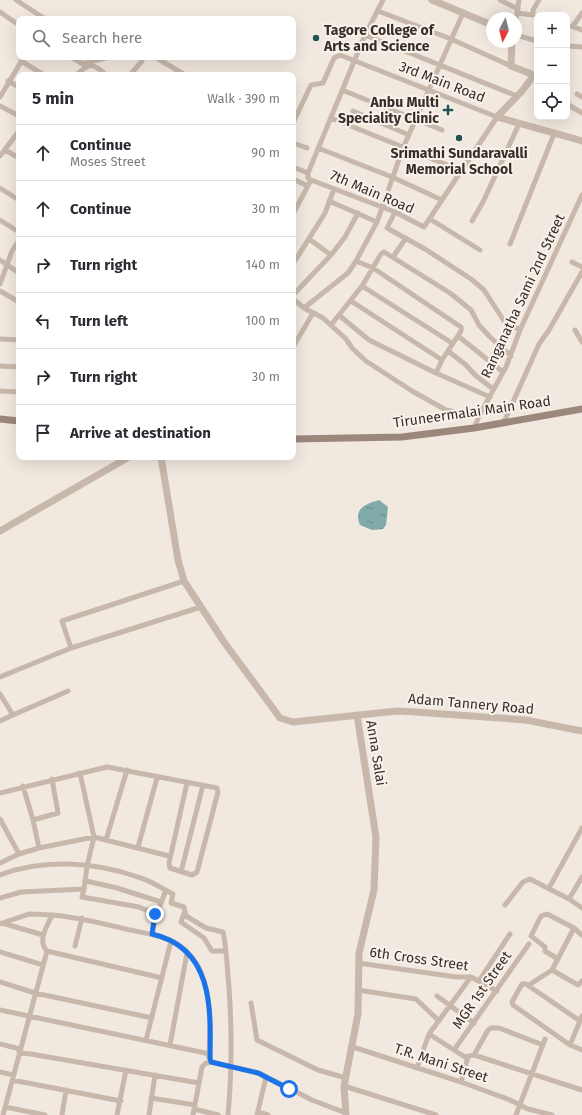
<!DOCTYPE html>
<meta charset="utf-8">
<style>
:root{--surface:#fff;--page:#f7f7f7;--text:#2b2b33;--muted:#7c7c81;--line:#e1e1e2}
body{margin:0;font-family:"Fira Sans",sans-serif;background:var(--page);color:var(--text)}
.controls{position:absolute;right:12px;top:12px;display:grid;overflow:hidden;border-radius:8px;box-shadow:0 4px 16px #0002}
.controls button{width:36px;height:36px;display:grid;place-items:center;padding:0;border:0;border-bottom:1px solid var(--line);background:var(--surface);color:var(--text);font:20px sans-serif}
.compass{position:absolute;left:486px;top:12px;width:36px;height:36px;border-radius:50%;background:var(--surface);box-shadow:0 4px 16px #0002;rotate:187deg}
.stop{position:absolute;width:12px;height:12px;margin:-9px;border:3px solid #1a73e8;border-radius:50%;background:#fff}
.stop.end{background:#1a73e8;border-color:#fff;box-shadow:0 1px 4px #0008}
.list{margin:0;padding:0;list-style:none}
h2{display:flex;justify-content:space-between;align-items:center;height:52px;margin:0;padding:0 16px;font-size:17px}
h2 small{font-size:13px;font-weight:400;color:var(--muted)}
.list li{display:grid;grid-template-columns:26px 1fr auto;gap:12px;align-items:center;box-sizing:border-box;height:56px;padding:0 16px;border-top:1px solid var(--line)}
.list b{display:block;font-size:15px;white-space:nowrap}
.list p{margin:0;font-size:13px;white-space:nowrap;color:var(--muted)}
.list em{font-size:13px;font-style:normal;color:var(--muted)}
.icon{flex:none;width:22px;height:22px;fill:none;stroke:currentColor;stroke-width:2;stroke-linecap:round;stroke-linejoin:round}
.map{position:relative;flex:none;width:582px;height:1115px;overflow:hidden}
.search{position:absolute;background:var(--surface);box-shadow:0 4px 16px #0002;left:16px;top:16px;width:280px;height:44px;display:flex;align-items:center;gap:10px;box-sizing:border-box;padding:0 14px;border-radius:8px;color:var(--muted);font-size:15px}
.panel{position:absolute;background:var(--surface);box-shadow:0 4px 16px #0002;left:16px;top:72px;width:280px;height:388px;border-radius:8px}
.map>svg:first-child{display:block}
</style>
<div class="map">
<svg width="582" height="1115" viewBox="0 0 582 1115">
<defs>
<pattern id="water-ripples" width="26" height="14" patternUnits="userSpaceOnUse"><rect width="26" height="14" fill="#81abab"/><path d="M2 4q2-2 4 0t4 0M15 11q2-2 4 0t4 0" fill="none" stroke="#6a8c8b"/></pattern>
</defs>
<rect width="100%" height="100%" fill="#f1e8df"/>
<path fill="url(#water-ripples)" d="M379 500 388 507 386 525 383 529 372 530 360 525C353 508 366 504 379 500Z"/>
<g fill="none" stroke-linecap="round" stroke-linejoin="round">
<path stroke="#c8b8ac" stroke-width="5" d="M16 0 45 19
M500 0 518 9
M378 11 451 39 511 66
M0 12 19 25
M517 13 533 15V10L539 0
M516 19 519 0
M567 25 582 30
M573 26 582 13
M365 35 517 96
M516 35 537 41
M567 46 582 47
M71 57 86 66
M155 57 185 75
M21 61 44 75
M85 63 110 57
M567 73H568
M76 75C90 63 92 62 106 75
M130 75 142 61
M8 81 19 87
M342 90 442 130
M577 94 582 97
M0 97 24 57
M567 104 582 113
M0 106 19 116
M353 111 409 135
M331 118 462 171
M293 123 311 85 323 83 334 58 340 55 497 117 424 227 395 212 311 180
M293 143 307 148
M318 148 392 177 442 200
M5 150 19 158
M0 156 19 131
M293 167 308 173
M293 179 308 186
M0 188 19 200
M329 201 377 222
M395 212 387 228 425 249 471 279 484 290 504 321 520 330
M293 214 311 180 308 178V173L365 35 383 0
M430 219 480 250
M0 220 19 232
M472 221 483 202 519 124
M309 239 331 255
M510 244 554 134
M393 257 406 238
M0 260 19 273
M356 261 373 268 461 327V331L442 360 436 373
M572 262 582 267
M293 264 325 213 334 189
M0 284 12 251 19 240
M362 286 452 343
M0 291 19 302
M293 295 331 255 345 237 358 213
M293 299 304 308 323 318 346 339 352 348 366 361 412 391 446 410 465 414H480
M351 301 442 360
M304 308 348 273 356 261 377 222 403 148 463 13
M340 316 369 340 436 373 490 397
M331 325 362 286 381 254 384 252 450 293 471 310 479 325 490 337 511 356
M575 330 582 342
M458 336 503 372
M0 339 19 340
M293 347 313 313
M448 351 466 365 475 375 493 389
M0 366 19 367
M0 391 19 392
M504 422 539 344 549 330 582 272
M474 428 480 414 506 367 520 330 582 195
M71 648 62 621 184 581
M0 677 71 648 201 607
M0 694 13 715 0 721
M13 715 68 691
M23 786 33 820 39 848
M0 793 107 767 217 788 218 792 197 872 192 875 170 868 169 863 187 783
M0 819 19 854
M33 820 58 813 52 779
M106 840 127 770
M138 847 157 778
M0 863 19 854 39 848 94 837 169 856
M181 872 203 785
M0 875C42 858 96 862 138 877 149 880 160 887 171 893L173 894 171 903 184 907 186 916 206 928 223 932C227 950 227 969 229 987 232 1031 232 1071 228 1115
M86 881 117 888 161 902
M549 888 582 828
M84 889 82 897 139 907 155 914 158 911 166 890
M0 898 21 892 84 889 87 866 94 837 80 773
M569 899 582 877
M505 905 523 882 530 879 569 899 582 908
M184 913 181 922 204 938 212 951H226
M2 923 43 935
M0 924 29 914 52 915
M152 934 156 914
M75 946 82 918
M47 951 162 978
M0 952 43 965
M558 959 545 951V947L531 936 541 916 547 914 574 928 582 935
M358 963 456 977H471L497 991
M552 970 578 985 582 981
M479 981 510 934
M0 982 35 993 152 1018
M529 985 552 970 574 928
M358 990 416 999 439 1021
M437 996 474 1023
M251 1003 257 1040 318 1070 346 1078
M0 1010 210 1054
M580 1021 526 984H522L512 1002 513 1005 570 1045 582 1050
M429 1034 465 1057 474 1055 488 1030 491 1028H499L543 1045
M146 1040 171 941
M0 1044 20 1049
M170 1045 187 953
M570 1045 582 1016
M353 1047 461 1082 510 1100 528 1109 552 1115
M454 1050 529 944
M19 1052 199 1083
M474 1055 582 1090
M417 1068 429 1034 471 977
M0 1072 13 1075
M12 1080 121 1101
M461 1082 468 1057
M344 1086 436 1115
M151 1098 195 1105
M5 1107 45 1115
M194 1109 218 1115
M258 1112 268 1115
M3 1115 47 951C37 940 47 927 52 915 79 917 104 924 130 930 145 933 160 935 174 942 215 966 210 1017 209 1058L211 1062 259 1073 312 1100 346 1113
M62 1115 66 1090
M117 1115 126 1070
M149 1115 155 1075
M193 1115 202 1067 206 1063 211 1062
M257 1115 266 1077
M516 1115 545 1039"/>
<path stroke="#c8b8ac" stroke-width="7" d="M432 0 492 25
M512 42 511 66 534 75 522 91 497 117 582 141
M161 457 178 560 184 581 224 642 280 718 293 722 397 711 415 712 526 720 582 731
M0 531 129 457
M346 1115 344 1086 358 1014 359 953 374 890 376 837 357 715"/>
<path stroke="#9c877d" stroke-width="7" d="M0 419 19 421
M293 439 402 437 474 428 582 409"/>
</g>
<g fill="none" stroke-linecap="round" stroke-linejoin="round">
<path stroke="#1a73e8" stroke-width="5" d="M155 914 152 934C213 948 211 1008 210 1058L211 1062 258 1073 289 1089"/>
</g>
<g fill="#235455" stroke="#f9f2eb" stroke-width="1.5">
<circle cx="316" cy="38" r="4"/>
<path d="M446 104h4v4h4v4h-4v4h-4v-4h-4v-4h4z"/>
<circle cx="459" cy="138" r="4"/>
</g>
<g text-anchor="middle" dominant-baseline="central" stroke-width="4" stroke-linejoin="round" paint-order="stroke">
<g font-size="14" font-weight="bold" fill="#372e2a" stroke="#f9f2eb" text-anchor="start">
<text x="324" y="30">Tagore College of<tspan x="324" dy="16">Arts and Science</tspan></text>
<text x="439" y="102" text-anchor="end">Anbu Multi<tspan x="439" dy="16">Speciality Clinic</tspan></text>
<text x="459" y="153" text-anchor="middle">Srimathi Sundaravalli<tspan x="459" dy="16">Memorial School</tspan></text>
</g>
<g font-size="14" fill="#372e2a" stroke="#f9f2eb">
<text transform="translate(442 82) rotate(21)">3rd Main Road</text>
<text transform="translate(372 192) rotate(23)">7th Main Road</text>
<text transform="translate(523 296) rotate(-65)">Ranganatha Sami 2nd Street</text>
<text transform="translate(472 412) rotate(-8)">Tiruneermalai Main Road</text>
<text transform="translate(471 704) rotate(5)">Adam Tannery Road</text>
<text transform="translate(376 753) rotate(81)">Anna Salai</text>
<text transform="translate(419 959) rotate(8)">6th Cross Street</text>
<text transform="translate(482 990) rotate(-55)">MGR 1st Street</text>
<text transform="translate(441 1063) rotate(18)">T.R. Mani Street</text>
</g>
</g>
</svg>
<div class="controls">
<button>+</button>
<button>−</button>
<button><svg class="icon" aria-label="locate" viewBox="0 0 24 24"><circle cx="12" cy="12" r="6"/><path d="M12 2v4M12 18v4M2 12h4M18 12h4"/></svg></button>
</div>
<svg class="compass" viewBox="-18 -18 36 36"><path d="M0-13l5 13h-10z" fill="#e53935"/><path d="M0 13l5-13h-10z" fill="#7c7c81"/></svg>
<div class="stop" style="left:289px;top:1089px"></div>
<div class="stop end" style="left:155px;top:914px"></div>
<div class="search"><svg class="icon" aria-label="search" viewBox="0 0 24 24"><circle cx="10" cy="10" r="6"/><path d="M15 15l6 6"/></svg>Search here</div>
<section class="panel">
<h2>5 min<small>Walk · 390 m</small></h2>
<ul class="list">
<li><svg class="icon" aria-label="ahead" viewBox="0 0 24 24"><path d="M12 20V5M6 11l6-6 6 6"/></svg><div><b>Continue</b><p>Moses Street</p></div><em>90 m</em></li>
<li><svg class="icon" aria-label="ahead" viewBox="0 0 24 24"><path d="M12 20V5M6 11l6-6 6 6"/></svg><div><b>Continue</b></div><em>30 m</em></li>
<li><svg class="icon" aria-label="right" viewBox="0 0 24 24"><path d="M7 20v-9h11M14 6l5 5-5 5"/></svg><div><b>Turn right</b></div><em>140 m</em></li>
<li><svg class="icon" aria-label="left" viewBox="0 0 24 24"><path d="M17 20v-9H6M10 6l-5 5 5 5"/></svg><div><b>Turn left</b></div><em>100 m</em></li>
<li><svg class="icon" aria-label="right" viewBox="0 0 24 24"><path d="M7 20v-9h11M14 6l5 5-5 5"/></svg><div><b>Turn right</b></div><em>30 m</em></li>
<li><svg class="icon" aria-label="arrive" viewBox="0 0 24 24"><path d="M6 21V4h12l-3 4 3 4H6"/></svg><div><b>Arrive at destination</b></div></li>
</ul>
</section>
</div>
